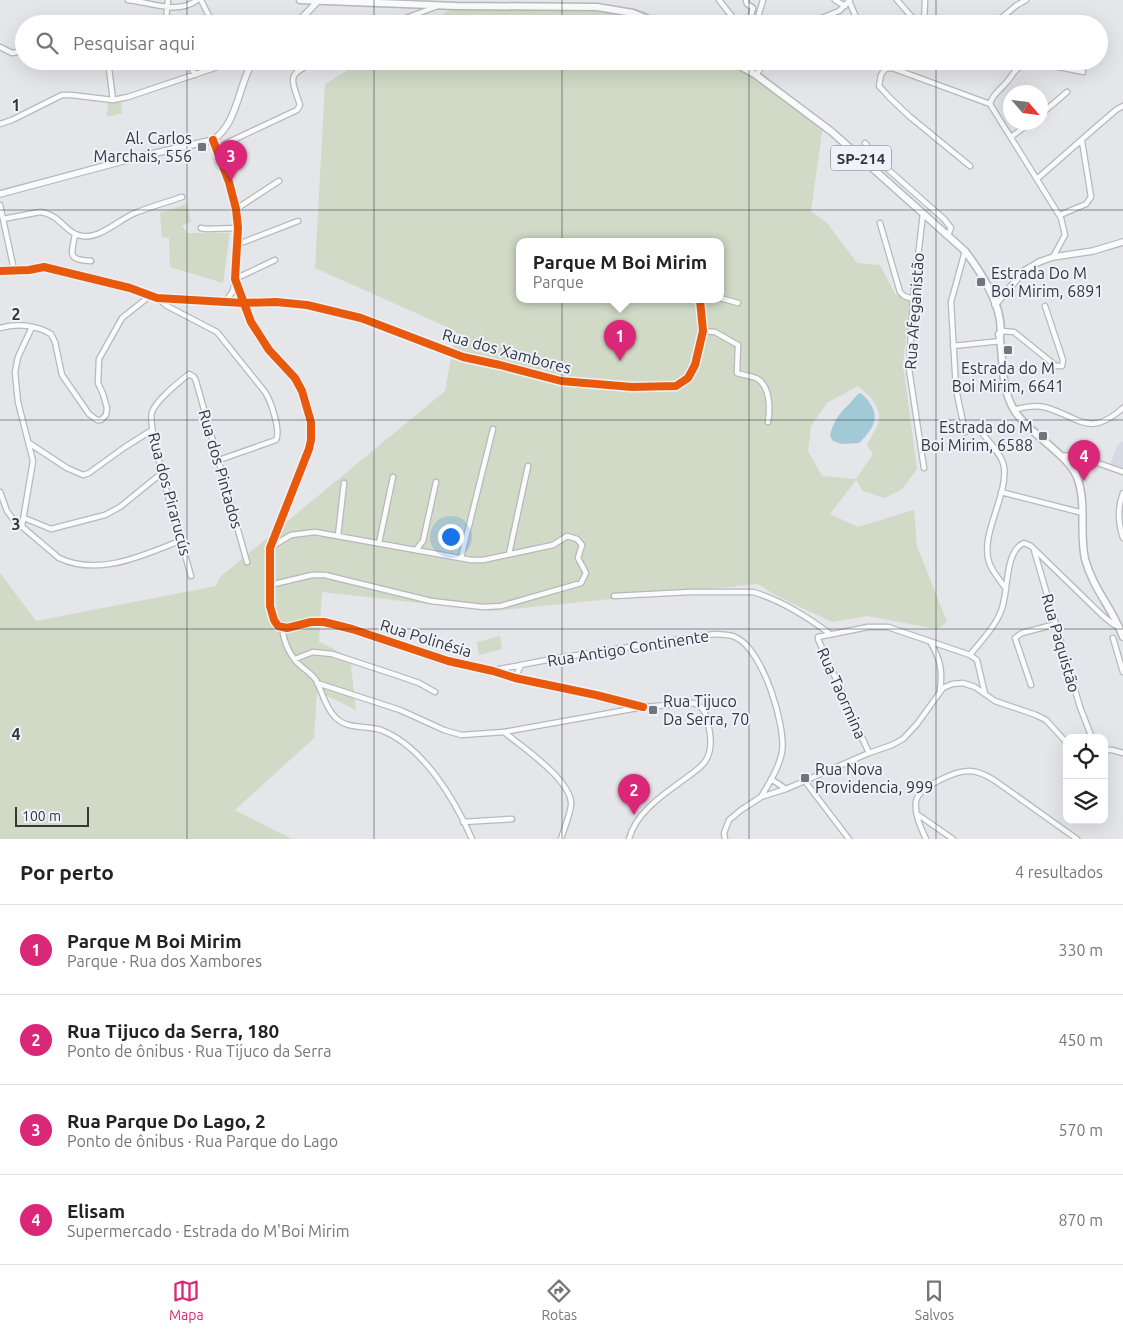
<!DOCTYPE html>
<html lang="pt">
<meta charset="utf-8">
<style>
:root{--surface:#fff;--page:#f6f6f6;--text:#222;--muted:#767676;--line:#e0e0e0;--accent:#db2777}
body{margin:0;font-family:Ubuntu,sans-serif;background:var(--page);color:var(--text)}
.controls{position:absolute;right:15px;bottom:15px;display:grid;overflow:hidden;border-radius:10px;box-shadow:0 5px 20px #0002}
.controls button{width:45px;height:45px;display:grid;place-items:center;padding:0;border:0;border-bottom:1px solid var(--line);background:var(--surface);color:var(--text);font:25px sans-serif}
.compass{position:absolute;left:1003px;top:85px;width:45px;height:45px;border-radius:50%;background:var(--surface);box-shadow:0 5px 20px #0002;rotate:118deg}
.scale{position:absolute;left:15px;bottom:12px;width:74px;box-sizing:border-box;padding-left:5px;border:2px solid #35373a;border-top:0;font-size:14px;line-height:18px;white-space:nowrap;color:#35373a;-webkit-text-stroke:4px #eef2fa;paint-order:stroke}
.you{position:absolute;left:450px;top:536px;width:18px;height:18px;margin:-12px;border:4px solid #fff;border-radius:50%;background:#1a73e8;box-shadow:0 0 0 8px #1a73e833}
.badge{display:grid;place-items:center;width:32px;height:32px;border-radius:50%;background:var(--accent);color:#fff;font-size:16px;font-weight:700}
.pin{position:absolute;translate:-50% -41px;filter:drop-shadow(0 1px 2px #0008)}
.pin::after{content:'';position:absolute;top:26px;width:18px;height:15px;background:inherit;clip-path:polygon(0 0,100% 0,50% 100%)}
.popup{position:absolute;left:516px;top:238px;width:208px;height:65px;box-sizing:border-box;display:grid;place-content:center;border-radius:10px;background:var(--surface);filter:drop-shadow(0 1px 4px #0005);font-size:16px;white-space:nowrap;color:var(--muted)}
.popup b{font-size:19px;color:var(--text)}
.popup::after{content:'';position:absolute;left:50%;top:100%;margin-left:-10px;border:10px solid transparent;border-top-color:var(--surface)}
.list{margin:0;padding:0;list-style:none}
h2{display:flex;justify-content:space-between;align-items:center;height:65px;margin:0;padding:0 20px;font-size:21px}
h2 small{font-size:16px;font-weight:400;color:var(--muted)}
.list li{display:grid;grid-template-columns:32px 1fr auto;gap:15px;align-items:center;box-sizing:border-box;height:90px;padding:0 20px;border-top:1px solid var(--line)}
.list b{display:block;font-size:19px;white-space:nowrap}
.list p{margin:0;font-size:16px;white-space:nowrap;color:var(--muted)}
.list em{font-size:16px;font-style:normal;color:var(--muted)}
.icon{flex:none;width:28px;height:28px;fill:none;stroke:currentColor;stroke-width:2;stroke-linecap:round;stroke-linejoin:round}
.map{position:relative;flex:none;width:1123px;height:839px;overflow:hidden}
.search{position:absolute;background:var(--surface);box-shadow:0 5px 20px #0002;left:15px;right:15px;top:15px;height:55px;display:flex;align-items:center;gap:12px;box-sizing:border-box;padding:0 18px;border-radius:28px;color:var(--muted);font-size:19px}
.sheet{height:425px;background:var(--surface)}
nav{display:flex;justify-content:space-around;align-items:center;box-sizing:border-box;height:70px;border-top:1px solid var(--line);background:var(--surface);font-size:14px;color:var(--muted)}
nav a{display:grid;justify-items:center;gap:2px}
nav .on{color:var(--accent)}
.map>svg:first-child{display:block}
</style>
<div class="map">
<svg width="1123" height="839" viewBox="0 0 1123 839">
<rect width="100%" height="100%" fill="#e4e6ea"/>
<path fill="#d5d9e4" d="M1123 441V469L1110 465 1117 446Z"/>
<path fill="#d0dac6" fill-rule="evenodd" d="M598 3 644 11 666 24H426L456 6Z
M363 61H732L823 125 811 211 827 223 857 263 880 265 895 294 910 302 903 364 917 469 902 489 885 498 863 491 856 480 830 514 858 527 914 510 917 546 947 622 937 629 867 616 832 622 775 595 758 584 492 611 322 592 319 642 350 657 356 710 317 691 314 738 235 810 292 839H0V573L36 621 216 586 220 577 445 391 456 331 315 268 325 84ZM520 242H720V300H520ZM858 386C868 394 881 406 879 420 878 428 870 438 867 445L873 454 856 479 822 476 808 451 811 426 827 403Z
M121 102 122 113 107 117 108 103Z
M187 204 191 221 182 226 187 233H230L223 283 170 267 169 238 162 237 160 213Z
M500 636 502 649 479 655 477 642Z"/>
<path fill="#a1cad6" d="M861 393C881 412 878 425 859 443L842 444 833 441 830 436C835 414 845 410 858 394Z"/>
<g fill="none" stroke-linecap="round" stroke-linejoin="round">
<g stroke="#b6b8bb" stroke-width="7">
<path id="street" d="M128 0C149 2 179 15 197 0
M168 0 166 19 168 24
M201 0 213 24
M719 0 738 24
M746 0 747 4 753 8 751 15 756 24
M835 0 845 6
M897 0 911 16 922 24
M849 1 859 24
M153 24 166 19
M390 24 438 6
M756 24 763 0
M807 24 839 11 850 0
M924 24 925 0
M994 24 1017 5 1026 0
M0 47 12 53 24 51
M108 61 113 100
M188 61 195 75
M888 61 892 68
M756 75 766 61
M1040 115 1067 92
M0 124 12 120 62 95H71L113 100 128 97 235 61
M1011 137 1031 122
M213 140 229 182 236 209 238 228 235 279 251 322 269 350 295 378 302 391 311 422V440L309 449 270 548V606L274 620 278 626 287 628 311 622H324L352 629 448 661 493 671 515 678 596 695 643 707
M865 143 882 164 944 219 951 228 948 235
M216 148 297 110 300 105C290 75 287 75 317 61
M970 166 909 116 890 98 879 86 881 75 885 69 892 68 990 104
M1038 178 1095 128 1116 110 1123 106
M0 205 14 270
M236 209 279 181
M923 214 913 299 909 369 924 468
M1060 215 1086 204 1091 197 1082 141
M3 219 40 212C60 214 66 234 82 236 100 239 120 219 135 213 150 207 167 202 182 197
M880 223 900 292 904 296 913 299
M201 228 206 229 238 228
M75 234C72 254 66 260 91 261
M236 245 298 221
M965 251 951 302 956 389 965 432
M1053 257 1065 235 1061 218 990 104C992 95 1000 90 1006 83 1011 78 1015 68 1022 66 1036 61 1068 69 1083 72
M0 271 29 270 44 267 130 288 157 298 243 303 276 302 307 305 361 318 463 357 500 365 561 381 632 387 676 386 688 378 695 365 703 331 700 300
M157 298 167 306 217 332 265 392C271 401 281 431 276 440L219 460
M720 298 738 303
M225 302 233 291 235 279 275 260
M0 328C17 323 36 325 51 334L55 342 62 375 89 414 97 420H101L106 415 107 408 103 394 98 383 99 359 122 318 151 295
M703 331 715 332 738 345 737 373C743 375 751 376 756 378 771 386 770 409 768 422
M1001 331 1014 332 1056 366H1062L1063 360 1045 306
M953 346 1001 341
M1014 410C1024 407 1034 405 1044 407 1079 416 1088 439 1123 408
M983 434C990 443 1002 455 1004 467 1008 496 980 534 989 562 992 572 1001 581 1006 589
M29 443 67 468 83 475 89 473 125 447 152 430
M1060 456 1075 455 1123 472
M0 492 7 511 13 519 59 558C99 577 144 555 182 540
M1001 492 1083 513
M1123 493C1117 509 1118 523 1123 538
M24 518 51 529 105 515 120 507 163 472
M22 526 33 461 18 402 15 372 18 357 32 327
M338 536 344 483
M379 543 393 477
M416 550 423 541 436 482
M1034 550 1080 707 1092 738
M509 554 528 466
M461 558 493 429
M191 576C184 550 146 430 152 412 157 399 178 383 189 374L194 377 196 381 247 562
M270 585 312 575H325L431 601 483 607 501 606 581 583 586 573 578 558 582 545 577 539 567 536 553 545 483 560H471L315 532 291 535 271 547
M614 596 690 592H753C781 600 806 616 829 633
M282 627C284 643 290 657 302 667 307 671 312 674 316 680 322 691 325 707 335 717 347 730 366 725 381 730 423 746 455 800 472 839
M1113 638 1123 672
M931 643C940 659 943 671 940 690
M295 659 313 652 332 654 396 675 419 683 435 692
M495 670 552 659 715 634C722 635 731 634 737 638 763 651 786 725 782 752 779 768 769 783 761 797
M515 678 521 665
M317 683 400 710 444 730 461 735 504 732 643 707 693 703C703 706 706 713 708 723 710 732 712 745 709 753 706 765 695 771 686 778 664 794 636 812 629 839
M1031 685 1015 638 1022 633 1056 624
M985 694 977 660 970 655C981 641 995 627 1001 611 1009 593 1004 551 1024 543L1031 546 1103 616 1113 624 1119 627
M504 732C522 747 573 781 571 805 570 816 564 828 561 839
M1104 750H1112L1123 753
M869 753 818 639V637L868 627H888L970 655
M771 779 786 789
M804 780 849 839
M917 814 953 839
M463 822 512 819
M725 839 724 833 729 820 741 810 761 797 786 789 869 753 892 745 903 739 917 724 943 688 952 684 963 683 975 687 995 701 1036 715 1046 720 1067 743
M926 839C921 828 914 814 916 801 919 787 955 771 969 771 978 771 986 775 994 780L1077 839"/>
</g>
<g stroke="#b6b8bb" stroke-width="8">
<path id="secondary" d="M296 24 318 1
M0 194 138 157 213 140C238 123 238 86 253 61
M995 305 1024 271 1039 262 1053 257 1093 251 1123 242"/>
</g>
<g stroke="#b6b8bb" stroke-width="9">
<path id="primary" d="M300 0 456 6 597 7 633 13 659 24
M731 61 756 75 832 132 965 251C981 272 1005 309 1000 337
M999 334C1004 358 1000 385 1013 408 1026 432 1067 453 1077 477 1087 503 1079 532 1085 559 1093 589 1113 609 1123 637"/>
</g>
<use href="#street" stroke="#fbfbfc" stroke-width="4.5"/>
<use href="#secondary" stroke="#fbfbfc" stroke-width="5.5"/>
<use href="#primary" stroke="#fbfbfc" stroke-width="6"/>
<g stroke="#eef2fa" stroke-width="11">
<path id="cycleway" d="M213 140 229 182 236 209 238 228 235 279 251 322 269 350 295 378 302 391 311 422V440L309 449 270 548V606L274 620 278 626 287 628 311 622H324L352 629 448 661 493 671 515 678 596 695 643 707
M0 271 29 270 44 267 130 288 157 298 243 303 276 302 307 305 361 318 463 357 500 365 561 381 632 387 676 386 688 378 695 365 703 331 700 300"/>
</g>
<use href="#cycleway" stroke="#e8590c" stroke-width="8"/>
</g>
<path fill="none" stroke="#35373a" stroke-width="1" stroke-opacity="0.55" d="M187 0V24M374 0V24M562 0V24M749 0V24M936 0V24M187 61V839M374 61V839M562 61V839M749 61V839M936 61V839M0 210H1123M0 420H1123M0 629H1123"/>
<g fill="#727478" stroke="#eef2fa" stroke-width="2">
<rect x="197" y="142" width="10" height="10" rx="2.5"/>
<rect x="976" y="277" width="10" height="10" rx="2.5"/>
<rect x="1003" y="345" width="10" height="10" rx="2.5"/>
<rect x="1038" y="431" width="10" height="10" rx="2.5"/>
<rect x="648" y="705" width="10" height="10" rx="2.5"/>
<rect x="800" y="773" width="10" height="10" rx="2.5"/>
</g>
<g text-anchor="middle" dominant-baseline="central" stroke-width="4" stroke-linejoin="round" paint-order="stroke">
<rect fill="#eef2fa" stroke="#6c6f74" stroke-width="1" x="831" y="145.5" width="60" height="25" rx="4"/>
<g font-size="15" font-weight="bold" fill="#35373a">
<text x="861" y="158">SP-214</text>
</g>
<g font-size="16" fill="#35373a" stroke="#eef2fa" text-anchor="start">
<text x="192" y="138" text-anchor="end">Al. Carlos<tspan x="192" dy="18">Marchais, 556</tspan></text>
<text x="991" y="273">Estrada Do M<tspan x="991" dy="18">Boi Mirim, 6891</tspan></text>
<text x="1008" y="368" text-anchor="middle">Estrada do M<tspan x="1008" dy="18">Boi Mirim, 6641</tspan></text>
<text x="1033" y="427" text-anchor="end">Estrada do M<tspan x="1033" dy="18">Boi Mirim, 6588</tspan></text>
<text x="663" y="701">Rua Tijuco<tspan x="663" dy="18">Da Serra, 70</tspan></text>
<text x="815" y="769">Rua Nova<tspan x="815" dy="18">Providencia, 999</tspan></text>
</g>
<g font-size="16" fill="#35373a" stroke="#eef2fa">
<text transform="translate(914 311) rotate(-86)">Rua Afeganistão</text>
<text transform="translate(507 351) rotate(15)">Rua dos Xambores</text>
<text transform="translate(221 469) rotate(74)">Rua dos Pintados</text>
<text transform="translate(170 494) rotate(75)">Rua dos Pirarucús</text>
<text transform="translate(426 638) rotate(17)">Rua Polinésia</text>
<text transform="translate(1061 643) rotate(74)">Rua Paquistão</text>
<text transform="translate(628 648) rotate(-9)">Rua Antigo Continente</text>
<text transform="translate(842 693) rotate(66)">Rua Taormina</text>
</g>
</g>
<g font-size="16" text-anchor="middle" font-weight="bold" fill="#35373a" stroke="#eef2fa" stroke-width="4" stroke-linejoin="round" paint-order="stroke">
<text x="16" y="111">1</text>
<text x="16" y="320">2</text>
<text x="16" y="530">3</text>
<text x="16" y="740">4</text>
</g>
</svg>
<div class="controls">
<button><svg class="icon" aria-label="locate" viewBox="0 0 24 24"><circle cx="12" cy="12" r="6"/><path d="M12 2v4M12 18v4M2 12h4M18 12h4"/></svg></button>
<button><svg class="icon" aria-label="layers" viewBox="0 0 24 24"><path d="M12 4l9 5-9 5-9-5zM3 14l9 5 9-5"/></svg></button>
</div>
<svg class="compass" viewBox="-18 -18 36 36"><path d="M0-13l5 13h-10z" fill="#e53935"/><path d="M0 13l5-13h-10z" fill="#767676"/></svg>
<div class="scale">100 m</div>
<div class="you"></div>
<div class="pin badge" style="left:620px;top:361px">1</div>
<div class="popup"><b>Parque M Boi Mirim</b>Parque</div>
<div class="pin badge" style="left:634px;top:815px">2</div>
<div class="pin badge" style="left:231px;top:181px">3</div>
<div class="pin badge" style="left:1084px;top:481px">4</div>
<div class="search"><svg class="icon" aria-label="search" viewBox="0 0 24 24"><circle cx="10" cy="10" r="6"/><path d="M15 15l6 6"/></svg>Pesquisar aqui</div>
</div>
<section class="sheet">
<h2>Por perto<small>4 resultados</small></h2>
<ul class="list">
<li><span class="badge">1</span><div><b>Parque M Boi Mirim</b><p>Parque · Rua dos Xambores</p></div><em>330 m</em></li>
<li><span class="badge">2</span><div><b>Rua Tijuco da Serra, 180</b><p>Ponto de ônibus · Rua Tijuco da Serra</p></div><em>450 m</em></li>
<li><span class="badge">3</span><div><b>Rua Parque Do Lago, 2</b><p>Ponto de ônibus · Rua Parque do Lago</p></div><em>570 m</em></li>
<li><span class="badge">4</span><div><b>Elisam</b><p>Supermercado · Estrada do M'Boi Mirim</p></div><em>870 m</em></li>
</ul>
</section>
<nav>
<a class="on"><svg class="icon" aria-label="map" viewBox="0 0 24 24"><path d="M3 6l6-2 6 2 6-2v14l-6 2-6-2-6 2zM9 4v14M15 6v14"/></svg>Mapa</a>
<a><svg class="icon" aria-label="directions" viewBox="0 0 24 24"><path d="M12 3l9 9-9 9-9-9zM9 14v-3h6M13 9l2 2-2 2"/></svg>Rotas</a>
<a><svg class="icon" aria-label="saved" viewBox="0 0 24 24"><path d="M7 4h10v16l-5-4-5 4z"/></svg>Salvos</a>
</nav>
